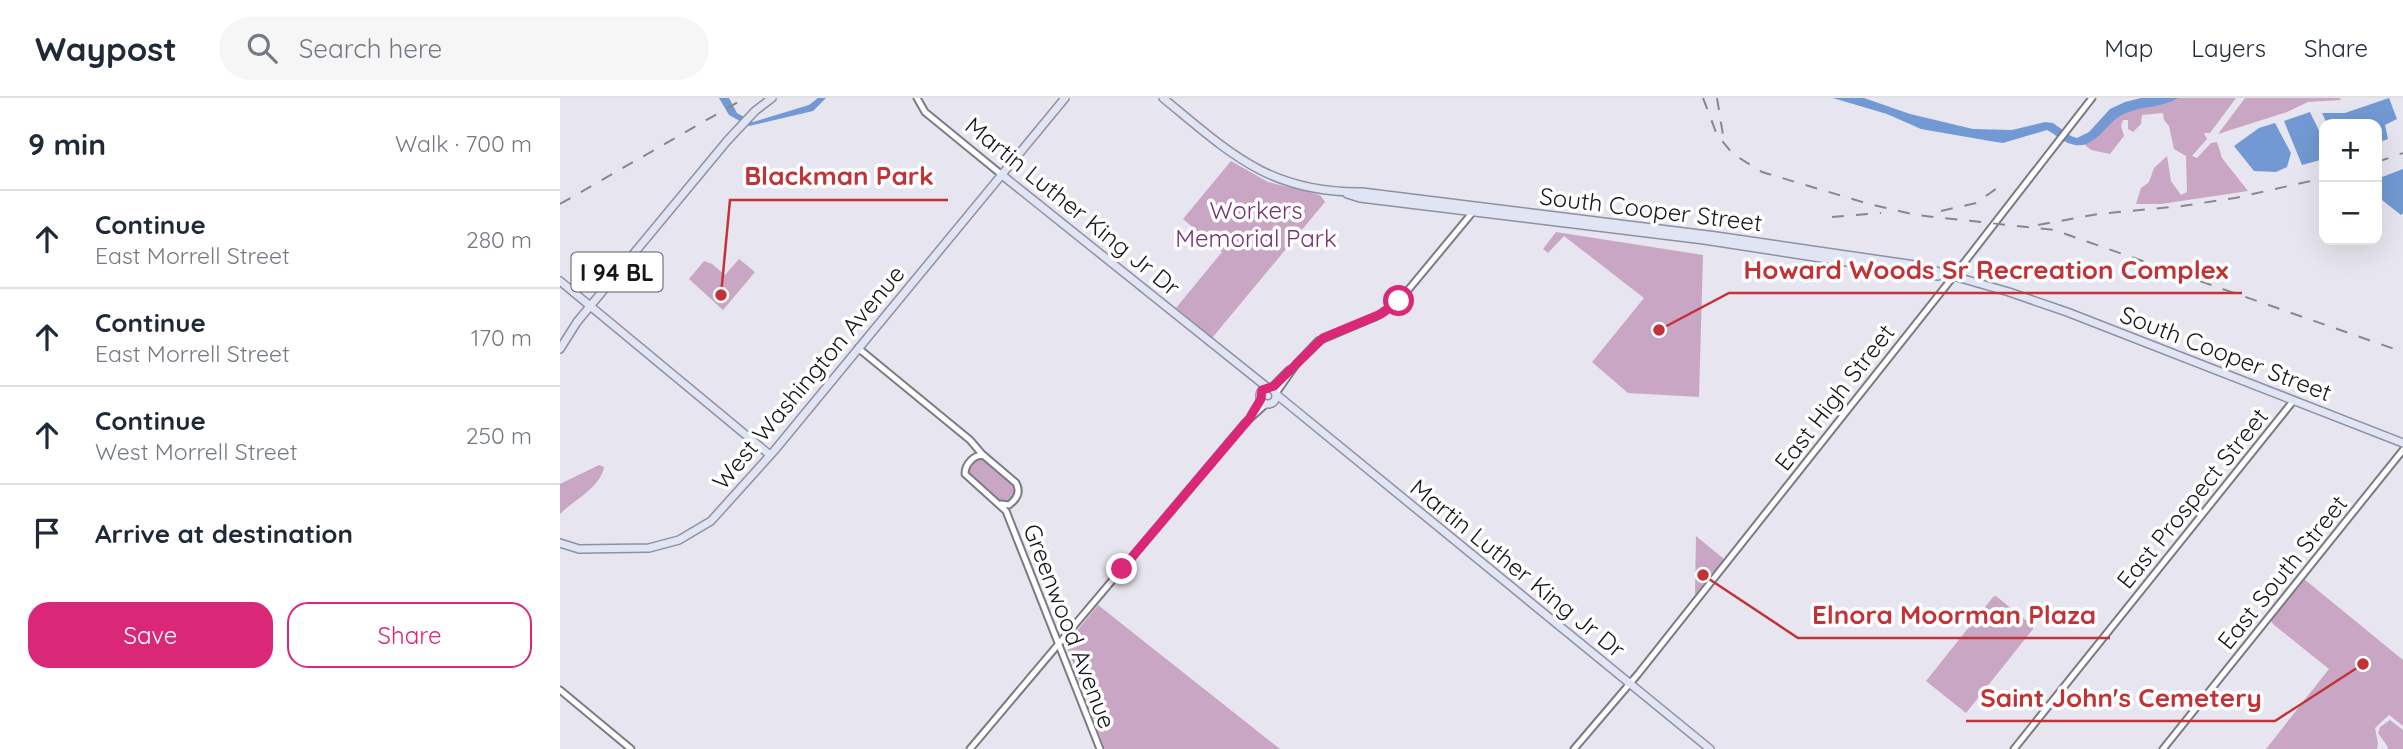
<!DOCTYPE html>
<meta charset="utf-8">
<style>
:root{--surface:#fff;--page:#f6f6f7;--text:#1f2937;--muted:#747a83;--line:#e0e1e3;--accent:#db2777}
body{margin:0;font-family:Quicksand,sans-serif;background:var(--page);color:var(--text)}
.controls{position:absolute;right:21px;top:21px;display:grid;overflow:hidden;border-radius:14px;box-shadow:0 7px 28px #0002}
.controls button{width:63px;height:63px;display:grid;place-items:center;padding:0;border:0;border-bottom:2px solid var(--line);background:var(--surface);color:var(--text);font:35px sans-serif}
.stop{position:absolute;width:21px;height:21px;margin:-16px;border:5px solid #db2777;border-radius:50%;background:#fff}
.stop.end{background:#db2777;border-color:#fff;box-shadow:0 2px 7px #0008}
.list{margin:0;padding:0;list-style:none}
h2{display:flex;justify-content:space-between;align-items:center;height:91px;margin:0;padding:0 28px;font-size:30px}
h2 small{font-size:23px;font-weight:400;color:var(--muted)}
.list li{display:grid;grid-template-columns:46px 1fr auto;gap:21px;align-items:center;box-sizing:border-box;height:98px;padding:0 28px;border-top:2px solid var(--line)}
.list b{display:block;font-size:26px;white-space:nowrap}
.list p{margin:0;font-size:23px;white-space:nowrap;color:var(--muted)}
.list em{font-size:23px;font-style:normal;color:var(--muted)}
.actions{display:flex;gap:14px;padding:21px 28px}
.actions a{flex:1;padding:16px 0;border:2px solid var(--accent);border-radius:21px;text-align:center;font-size:24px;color:var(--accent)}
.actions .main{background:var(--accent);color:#fff}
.icon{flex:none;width:38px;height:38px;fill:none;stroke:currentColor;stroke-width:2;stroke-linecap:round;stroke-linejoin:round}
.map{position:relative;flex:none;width:1843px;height:651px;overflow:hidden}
header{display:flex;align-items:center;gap:42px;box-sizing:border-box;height:98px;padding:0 35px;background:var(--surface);border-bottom:2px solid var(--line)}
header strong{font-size:33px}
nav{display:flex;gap:38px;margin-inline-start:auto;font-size:24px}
.search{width:490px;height:63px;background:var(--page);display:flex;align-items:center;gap:18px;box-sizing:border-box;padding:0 24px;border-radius:38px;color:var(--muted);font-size:26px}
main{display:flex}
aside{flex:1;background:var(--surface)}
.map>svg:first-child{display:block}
</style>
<header>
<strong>Waypost</strong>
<div class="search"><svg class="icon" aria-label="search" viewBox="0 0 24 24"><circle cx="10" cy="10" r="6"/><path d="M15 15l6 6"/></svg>Search here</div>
<nav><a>Map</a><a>Layers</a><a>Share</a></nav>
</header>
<main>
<aside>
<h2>9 min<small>Walk · 700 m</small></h2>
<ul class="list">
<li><svg class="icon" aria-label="ahead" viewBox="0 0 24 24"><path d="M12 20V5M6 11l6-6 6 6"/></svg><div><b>Continue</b><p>East Morrell Street</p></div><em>280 m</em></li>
<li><svg class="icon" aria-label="ahead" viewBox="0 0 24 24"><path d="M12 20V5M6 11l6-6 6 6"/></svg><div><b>Continue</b><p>East Morrell Street</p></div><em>170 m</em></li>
<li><svg class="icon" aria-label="ahead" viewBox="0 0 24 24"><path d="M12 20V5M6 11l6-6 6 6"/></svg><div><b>Continue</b><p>West Morrell Street</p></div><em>250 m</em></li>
<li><svg class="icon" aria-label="arrive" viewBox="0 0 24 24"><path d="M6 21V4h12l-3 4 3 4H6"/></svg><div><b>Arrive at destination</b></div></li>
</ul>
<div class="actions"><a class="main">Save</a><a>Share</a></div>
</aside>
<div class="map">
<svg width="1843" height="651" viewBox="0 0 1843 651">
<rect width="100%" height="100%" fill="#e7e5ef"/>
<path fill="#caa6c5" d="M1619 0H1676L1650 35H1644L1647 41 1632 58 1637 60 1651 45 1657 44 1662 60 1688 93 1601 106H1576L1581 90 1589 84 1594 70 1607 58 1611 83 1621 97 1627 94 1626 58 1614 51 1609 28 1604 22 1603 15 1582 17 1581 26 1573 34 1568 31V22H1563L1561 28 1564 38 1550 56 1531 52 1524 46C1540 41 1545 26 1559 18 1577 7 1600 11 1619 0Z
M1685 0H1779L1782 2 1748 4 1727 14 1658 36Z
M671 63 708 84 760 97 765 104 652 240 616 210 662 154 623 121Z
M996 134 1143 157 1139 299 1068 295 1032 264 1084 200 1004 138 988 155 983 151Z
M179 161 195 174 163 212 129 181 144 163 152 166 165 177Z
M422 357 456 385 457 400 444 408 405 375 414 359Z
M39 367 44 369C41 389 14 402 0 416V386Z
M1136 438 1164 461 1135 497V494Z
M1744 481 1843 562V628L1829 617 1815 630 1818 645 1817 651H1706L1769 571 1713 526 1711 522Z
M1436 498 1473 528V531L1406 615 1366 583 1433 499Z
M538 507 720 651H545L506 546Z
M1830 622 1843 632V651H1827L1828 649 1818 635 1820 629Z"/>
<path fill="#7299d3" d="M159 0H169L177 15 193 24 249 7 258 0H266L253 13 189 28 169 17Z
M1273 0H1304L1350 16 1413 31 1452 32 1485 24 1493 25 1511 38 1517 40 1529 34 1550 11 1565 4 1581 0H1619C1602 10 1583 8 1566 15 1546 22 1536 54 1511 46 1503 44 1495 36 1487 32L1443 45 1430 43 1361 31 1327 16Z
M1829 0 1837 21 1825 27 1828 41 1817 45V26H1767L1762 15H1785Z
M1750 14 1764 43V61L1742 67 1724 23Z
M1715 25 1731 55 1727 69 1716 74 1694 73 1674 48 1699 30Z
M1843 71V115L1841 117 1817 98V81Z"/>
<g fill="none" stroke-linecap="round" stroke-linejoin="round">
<g stroke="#7c7b84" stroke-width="9">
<path id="minor" d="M357 0 365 14 442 77
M298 250 410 342 422 356 456 385C461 394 457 401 449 407L441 406
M711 290 729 272
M716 295 737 265 758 243 817 218 839 203 912 115
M692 316 701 301
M424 358C415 355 405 366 405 376L446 413 540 651
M0 592 71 651
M410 651 685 325 706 306
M1014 651 1078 576 1393 179 1532 0
M1454 651 1734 302
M1603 651 1843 352"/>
</g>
<g stroke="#8d91a2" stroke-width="10">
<path id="major" d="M603 0C670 55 709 95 802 94L1156 138 1355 167 1449 194 1507 214 1843 345
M442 77 708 290
M787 96 800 100 1144 142 1378 178
M0 183 210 357
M0 251 17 224 167 43 195 13 212 0
M700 298a8 8 0 1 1 16 0a8 8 0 1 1-16 0Z
M717 297 1150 651
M0 445 19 451 89 450 119 442 151 423 214 353 505 0"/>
</g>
<use href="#minor" stroke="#fff" stroke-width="5"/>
<use href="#major" stroke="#e1e4f3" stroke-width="7"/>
<path stroke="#89878e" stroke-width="2" stroke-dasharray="12 12" stroke-linecap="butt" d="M1143 0 1157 37 1173 56 1202 74 1309 106 1356 117 1494 132 1843 254
M1157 0 1163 37
M1817 64 1843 55
M0 106 185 0
M1381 113 1416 105 1440 88
M1272 119 1321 115
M1478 127 1538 116 1622 108 1675 100 1764 80"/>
</g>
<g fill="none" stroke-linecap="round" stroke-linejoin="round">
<path stroke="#db2777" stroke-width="9" d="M562 471 689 321 701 301 702 292 714 288 763 240 821 216 839 203"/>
</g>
<g text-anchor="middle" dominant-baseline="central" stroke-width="7" stroke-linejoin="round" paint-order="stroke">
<rect fill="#fff" stroke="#5d5d5f" stroke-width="2" x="11.5" y="154.5" width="91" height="39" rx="5"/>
<g font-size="23" font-weight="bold" fill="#17171a">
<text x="57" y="174">I 94 BL</text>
</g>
<g font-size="24" fill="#17171a" stroke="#fff">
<text transform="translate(513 108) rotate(39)">Martin Luther King Jr Dr</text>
<text transform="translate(1091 111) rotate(7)">South Cooper Street</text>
<text transform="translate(1666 255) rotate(21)">South Cooper Street</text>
<text transform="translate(248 279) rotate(-50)">West Washington Avenue</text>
<text transform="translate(1274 299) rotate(-52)">East High Street</text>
<text transform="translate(1632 400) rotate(-51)">East Prospect Street</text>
<text transform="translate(958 470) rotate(39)">Martin Luther King Jr Dr</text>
<text transform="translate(1722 474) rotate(-51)">East South Street</text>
<text transform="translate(510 528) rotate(69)">Greenwood Avenue</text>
</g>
<g font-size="24" fill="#763272" stroke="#fff">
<text x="696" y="112">Workers<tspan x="696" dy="28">Memorial Park</tspan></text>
</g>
</g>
<path fill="none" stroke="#c23337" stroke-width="2.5" d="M161 197L170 102H388M1099 232L1169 195H1682M1143 477L1238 540H1550M1803 566L1715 623H1406"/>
<g fill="#c23337" stroke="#fff" stroke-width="2.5">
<circle cx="161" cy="197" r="7"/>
<circle cx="1099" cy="232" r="7"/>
<circle cx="1143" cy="477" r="7"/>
<circle cx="1803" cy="566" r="7"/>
</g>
<g font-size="26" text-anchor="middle" font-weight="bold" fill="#c23337" stroke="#fff" stroke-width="7" stroke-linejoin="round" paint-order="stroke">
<text x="279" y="87">Blackman Park</text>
<text x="1426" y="181">Howard Woods Sr Recreation Complex</text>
<text x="1394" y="526">Elnora Moorman Plaza</text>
<text x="1561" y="609">Saint John's Cemetery</text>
</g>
</svg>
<div class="controls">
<button>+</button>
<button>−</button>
</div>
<div class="stop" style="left:839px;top:203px"></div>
<div class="stop end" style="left:562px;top:471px"></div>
</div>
</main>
